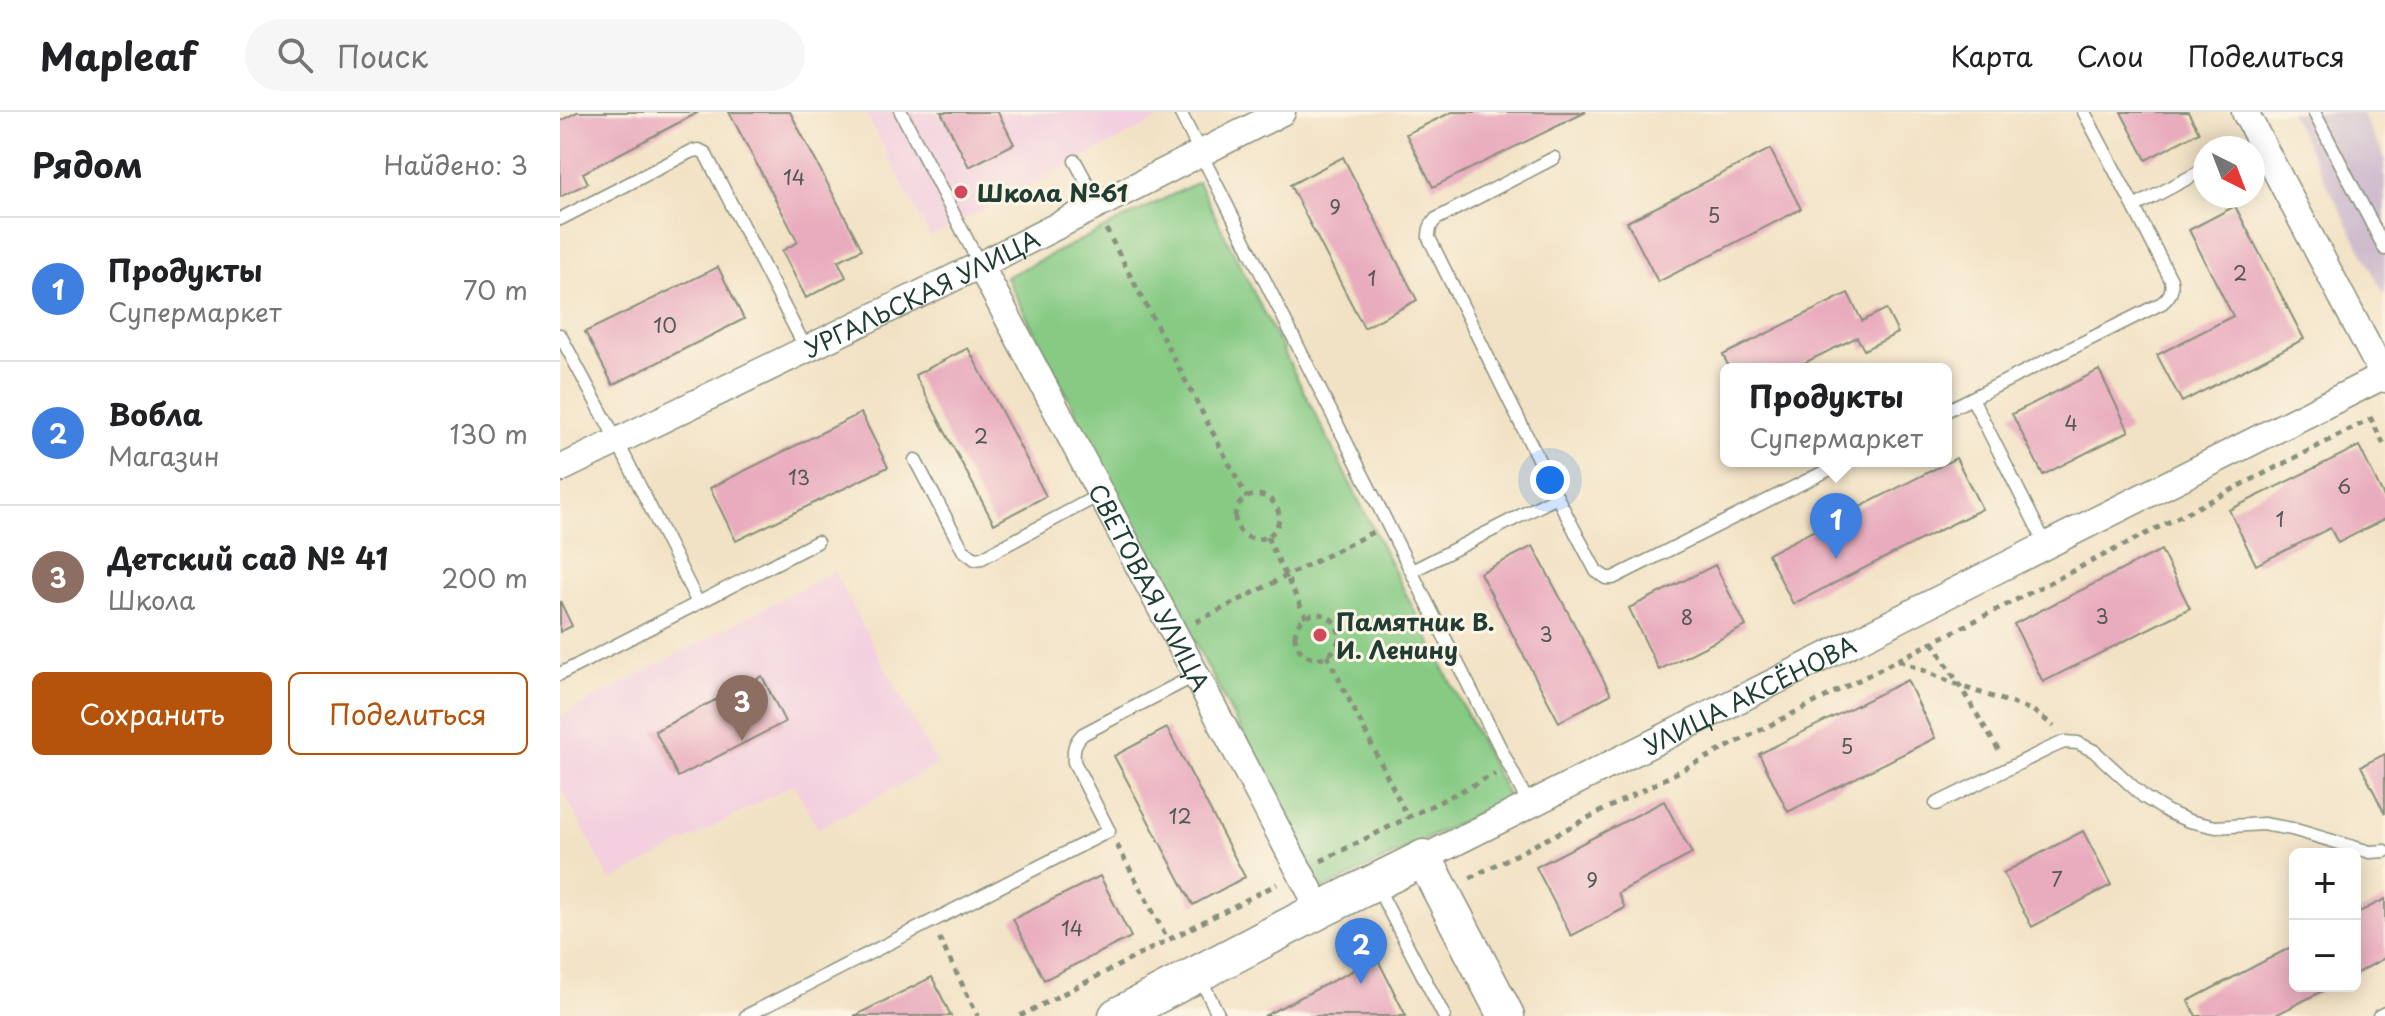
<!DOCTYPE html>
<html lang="ru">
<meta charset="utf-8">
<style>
:root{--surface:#fff;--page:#f6f6f6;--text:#202124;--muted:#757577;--line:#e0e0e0;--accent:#b45309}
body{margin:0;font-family:"Playpen Sans",sans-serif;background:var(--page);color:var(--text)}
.controls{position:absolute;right:24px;bottom:24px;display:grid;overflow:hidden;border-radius:12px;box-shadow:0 4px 20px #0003}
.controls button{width:72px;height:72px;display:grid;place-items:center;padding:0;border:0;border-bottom:2px solid var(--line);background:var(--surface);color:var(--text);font:40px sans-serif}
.compass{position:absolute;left:1633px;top:24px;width:72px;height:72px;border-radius:50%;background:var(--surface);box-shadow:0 4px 20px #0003;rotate:138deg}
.you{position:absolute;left:990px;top:368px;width:28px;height:28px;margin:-20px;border:6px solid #fff;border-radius:50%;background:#1a73e8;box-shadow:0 0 0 12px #1a73e833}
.badge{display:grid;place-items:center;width:52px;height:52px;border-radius:50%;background:var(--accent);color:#fff;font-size:26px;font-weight:700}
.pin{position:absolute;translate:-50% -66px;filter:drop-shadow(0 2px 4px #0008)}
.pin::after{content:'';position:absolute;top:42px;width:28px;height:24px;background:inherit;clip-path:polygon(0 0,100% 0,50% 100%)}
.popup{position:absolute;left:1160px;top:251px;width:232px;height:104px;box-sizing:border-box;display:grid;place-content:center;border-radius:12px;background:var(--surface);filter:drop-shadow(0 2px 6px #0005);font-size:26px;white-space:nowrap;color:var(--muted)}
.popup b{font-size:30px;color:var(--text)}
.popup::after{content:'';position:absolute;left:50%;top:100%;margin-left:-16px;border:16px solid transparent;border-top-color:var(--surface)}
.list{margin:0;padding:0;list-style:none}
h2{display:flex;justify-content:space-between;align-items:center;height:104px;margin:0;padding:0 32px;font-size:34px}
h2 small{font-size:26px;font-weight:400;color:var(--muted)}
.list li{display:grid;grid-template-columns:52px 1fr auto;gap:24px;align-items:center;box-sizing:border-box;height:144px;padding:0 32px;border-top:2px solid var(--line)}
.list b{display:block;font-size:30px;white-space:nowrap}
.list p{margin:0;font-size:26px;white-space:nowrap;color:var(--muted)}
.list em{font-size:26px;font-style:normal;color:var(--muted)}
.actions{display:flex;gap:16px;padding:24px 32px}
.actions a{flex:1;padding:18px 0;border:2px solid var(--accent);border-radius:12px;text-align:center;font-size:28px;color:var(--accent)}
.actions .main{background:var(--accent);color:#fff}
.icon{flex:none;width:44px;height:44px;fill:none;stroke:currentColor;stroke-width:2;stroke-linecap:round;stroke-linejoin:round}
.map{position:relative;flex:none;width:1825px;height:904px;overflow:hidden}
header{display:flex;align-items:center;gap:48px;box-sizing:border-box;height:112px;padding:0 40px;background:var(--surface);border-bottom:2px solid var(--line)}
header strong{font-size:38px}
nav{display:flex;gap:44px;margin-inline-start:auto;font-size:28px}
.search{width:560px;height:72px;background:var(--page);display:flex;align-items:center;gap:20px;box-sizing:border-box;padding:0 28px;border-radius:44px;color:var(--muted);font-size:30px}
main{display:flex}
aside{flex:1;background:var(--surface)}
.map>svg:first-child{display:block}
</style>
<header>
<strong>Mapleaf</strong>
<div class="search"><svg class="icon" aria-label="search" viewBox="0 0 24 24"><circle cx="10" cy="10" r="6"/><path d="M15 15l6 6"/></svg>Поиск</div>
<nav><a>Карта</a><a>Слои</a><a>Поделиться</a></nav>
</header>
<main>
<aside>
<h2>Рядом<small>Найдено: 3</small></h2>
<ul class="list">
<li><span class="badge" style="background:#3f7fe0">1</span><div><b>Продукты</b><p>Супермаркет</p></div><em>70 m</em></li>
<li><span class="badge" style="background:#3f7fe0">2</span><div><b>Вобла</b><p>Магазин</p></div><em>130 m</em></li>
<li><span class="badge" style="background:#8d6e63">3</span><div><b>Детский сад № 41</b><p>Школа</p></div><em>200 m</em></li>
</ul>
<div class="actions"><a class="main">Сохранить</a><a>Поделиться</a></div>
</aside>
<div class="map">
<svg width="1825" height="904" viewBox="0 0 1825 904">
<rect width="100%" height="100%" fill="#fcf5e5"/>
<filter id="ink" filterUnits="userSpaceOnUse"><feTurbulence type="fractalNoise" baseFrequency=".0125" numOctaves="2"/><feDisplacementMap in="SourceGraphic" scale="16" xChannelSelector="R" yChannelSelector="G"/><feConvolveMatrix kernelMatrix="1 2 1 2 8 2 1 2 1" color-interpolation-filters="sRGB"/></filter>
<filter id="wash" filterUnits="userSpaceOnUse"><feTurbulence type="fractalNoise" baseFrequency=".006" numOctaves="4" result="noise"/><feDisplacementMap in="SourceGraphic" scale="32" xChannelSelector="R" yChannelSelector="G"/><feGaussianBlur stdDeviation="1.8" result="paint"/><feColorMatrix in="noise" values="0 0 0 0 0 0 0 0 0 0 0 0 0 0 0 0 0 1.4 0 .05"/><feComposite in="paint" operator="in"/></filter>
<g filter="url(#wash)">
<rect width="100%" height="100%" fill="#f2e2c5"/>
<path fill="#f3cfdf" d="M305 0H612L370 125Z
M274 459 377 653 258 717 234 672 51 769 0 674V605Z"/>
<path fill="#cfbdce" d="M1730 0H1801L1825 46V184Z"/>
<path fill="#86ca84" stroke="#52845c" stroke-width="2" d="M638 70 949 686 763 778 446 165Z"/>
<g id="blocks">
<path fill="#e9acbe" d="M17 0H139L23 61 28 71 0 85V9Z
M169 0H230L302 137 278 149 286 165 246 186 222 139 238 130Z
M381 0H438L454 32 409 55Z
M892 0H1026L873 75 846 22Z
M1561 0H1628L1639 20 1586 48Z
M1210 37 1241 97 1098 170 1067 110Z
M783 45 857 188 804 216 730 73Z
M1675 94 1744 227 1622 290 1597 243 1673 204 1629 118Z
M158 155 184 207 53 273 25 220Z
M1288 181 1302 209 1326 197 1338 221 1304 238 1297 225 1232 257H1170L1163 243Z
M408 236 486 384 434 412 355 263Z
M1539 258 1569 319 1483 363 1452 302Z
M301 301 328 355 176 429 150 376Z
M1799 334 1825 387V407L1778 431 1770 416 1696 453 1669 398Z
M1396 346 1422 397 1233 492 1208 442Z
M973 434 1051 582 999 610 920 461Z
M1601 438 1630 496 1483 570 1454 512Z
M1155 453 1186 514 1099 558 1069 496Z
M0 489 12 514 0 520Z
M202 564 225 610 118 665 95 619Z
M1347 568 1375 626 1228 700 1199 642Z
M607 616 685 765 633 793 554 644Z
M1825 642V702L1801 654Z
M1104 689 1132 742 1058 781 1065 796 1011 824 976 755Z
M1523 719 1551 773 1472 815 1443 761Z
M540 764 571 825 484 868 453 807Z
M1825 787V846L1795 862V802Z
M1735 833V874H1772L1714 904H1636L1628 889Z
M817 846 846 904H704Z
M372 865 391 904H294Z"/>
</g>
</g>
<g filter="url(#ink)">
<use href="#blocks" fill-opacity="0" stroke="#88907c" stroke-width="2"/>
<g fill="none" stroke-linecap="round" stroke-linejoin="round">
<g stroke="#88907c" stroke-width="15">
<path id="lane" d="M341 0 420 153
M620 0 969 693
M1524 0 1574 95
M1754 0 1825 137
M994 46 876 107C870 113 869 117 869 126L997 385
M515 49 539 93
M0 107 132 39 139 38 145 41 246 237
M0 223 57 329 138 491
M1412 286 1486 433
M1386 299 1602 191C1610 184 1613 179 1611 168L1574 95 1645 57
M355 348 403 438 415 447 422 446 541 382
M852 459 997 385 1036 459 1046 466H1053L1286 349
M0 562 257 430
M1376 692 1488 637 1504 630 1518 631 1534 639 1584 685 1608 700 1629 709 1656 715 1703 712 1732 717 1810 740 1825 739
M816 773 884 904
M639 864 659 904
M186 904 549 719 514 650C513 637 514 631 523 622L636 563
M1819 904 1825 901"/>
</g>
<g stroke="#88907c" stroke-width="29">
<g id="street">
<path d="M1685 0 1825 267"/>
<path id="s1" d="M420 153 760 798"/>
<path id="s2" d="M0 357 420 153 722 0"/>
<path id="s3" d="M864 746 1823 264"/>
</g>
</g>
<g stroke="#88907c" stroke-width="39">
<path id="secondary" d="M557 904 760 798 864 746 946 904"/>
</g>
<path stroke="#88907c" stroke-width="5" stroke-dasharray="6 6" stroke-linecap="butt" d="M546 117 687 386
M1810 305 1825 335
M675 405a22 22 0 1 1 44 0a22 22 0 1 1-44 0Z
M707 425 746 505
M735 524a22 22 0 1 1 44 0a22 22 0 1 1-44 0Z
M636 510 813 420
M1373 530 1441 642
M767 543 848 706
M1339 548 1400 574 1472 598 1494 614
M557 733 608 828
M761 749 935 662
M910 766 1811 307
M379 826 418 904
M460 904 717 772"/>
<use href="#lane" stroke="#fff" stroke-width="12"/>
<use href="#street" stroke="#fff" stroke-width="26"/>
<use href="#secondary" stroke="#fff" stroke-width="36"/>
</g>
</g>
<g fill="#d1495b" stroke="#fcf5e5" stroke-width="3">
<circle cx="401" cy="80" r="8"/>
<circle cx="760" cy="523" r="8"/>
</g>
<g text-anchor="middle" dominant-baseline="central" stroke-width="6" stroke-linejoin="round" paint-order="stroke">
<g font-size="20" fill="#525956">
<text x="234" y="65">14</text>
<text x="775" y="95">9</text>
<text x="1154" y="103">5</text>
<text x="1680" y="161">2</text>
<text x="812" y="166">1</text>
<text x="105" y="213">10</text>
<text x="1511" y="311">4</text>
<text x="421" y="324">2</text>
<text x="239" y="365">13</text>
<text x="1784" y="374">6</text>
<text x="1720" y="407">1</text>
<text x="1542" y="504">3</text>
<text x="1127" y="505">8</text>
<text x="986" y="522">3</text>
<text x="1287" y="634">5</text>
<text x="620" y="704">12</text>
<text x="1497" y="767">7</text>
<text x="1032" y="768">9</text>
<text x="512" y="816">14</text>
</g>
<g font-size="24" font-weight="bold" fill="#1f3d34" stroke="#fcf5e5" text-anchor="start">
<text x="417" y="80">Школа №61</text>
<text x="776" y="509">Памятник В.<tspan x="776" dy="28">И. Ленину</tspan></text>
</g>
<g font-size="24" fill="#1f3d34" stroke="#fcf5e5">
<text stroke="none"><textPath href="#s2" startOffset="402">УРГАЛЬСКАЯ УЛИЦА</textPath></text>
<text stroke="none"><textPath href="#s1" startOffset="364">СВЕТОВАЯ УЛИЦА</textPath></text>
<text stroke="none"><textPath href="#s3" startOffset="364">УЛИЦА АКСЁНОВА</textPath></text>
</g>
</g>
</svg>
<div class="controls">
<button>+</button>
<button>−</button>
</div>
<svg class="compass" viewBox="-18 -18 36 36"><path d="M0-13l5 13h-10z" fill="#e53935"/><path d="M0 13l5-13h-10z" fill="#757577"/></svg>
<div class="you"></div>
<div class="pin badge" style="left:1276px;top:447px;background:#3f7fe0">1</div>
<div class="popup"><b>Продукты</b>Супермаркет</div>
<div class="pin badge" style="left:801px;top:872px;background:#3f7fe0">2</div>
<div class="pin badge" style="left:182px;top:629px;background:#8d6e63">3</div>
</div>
</main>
